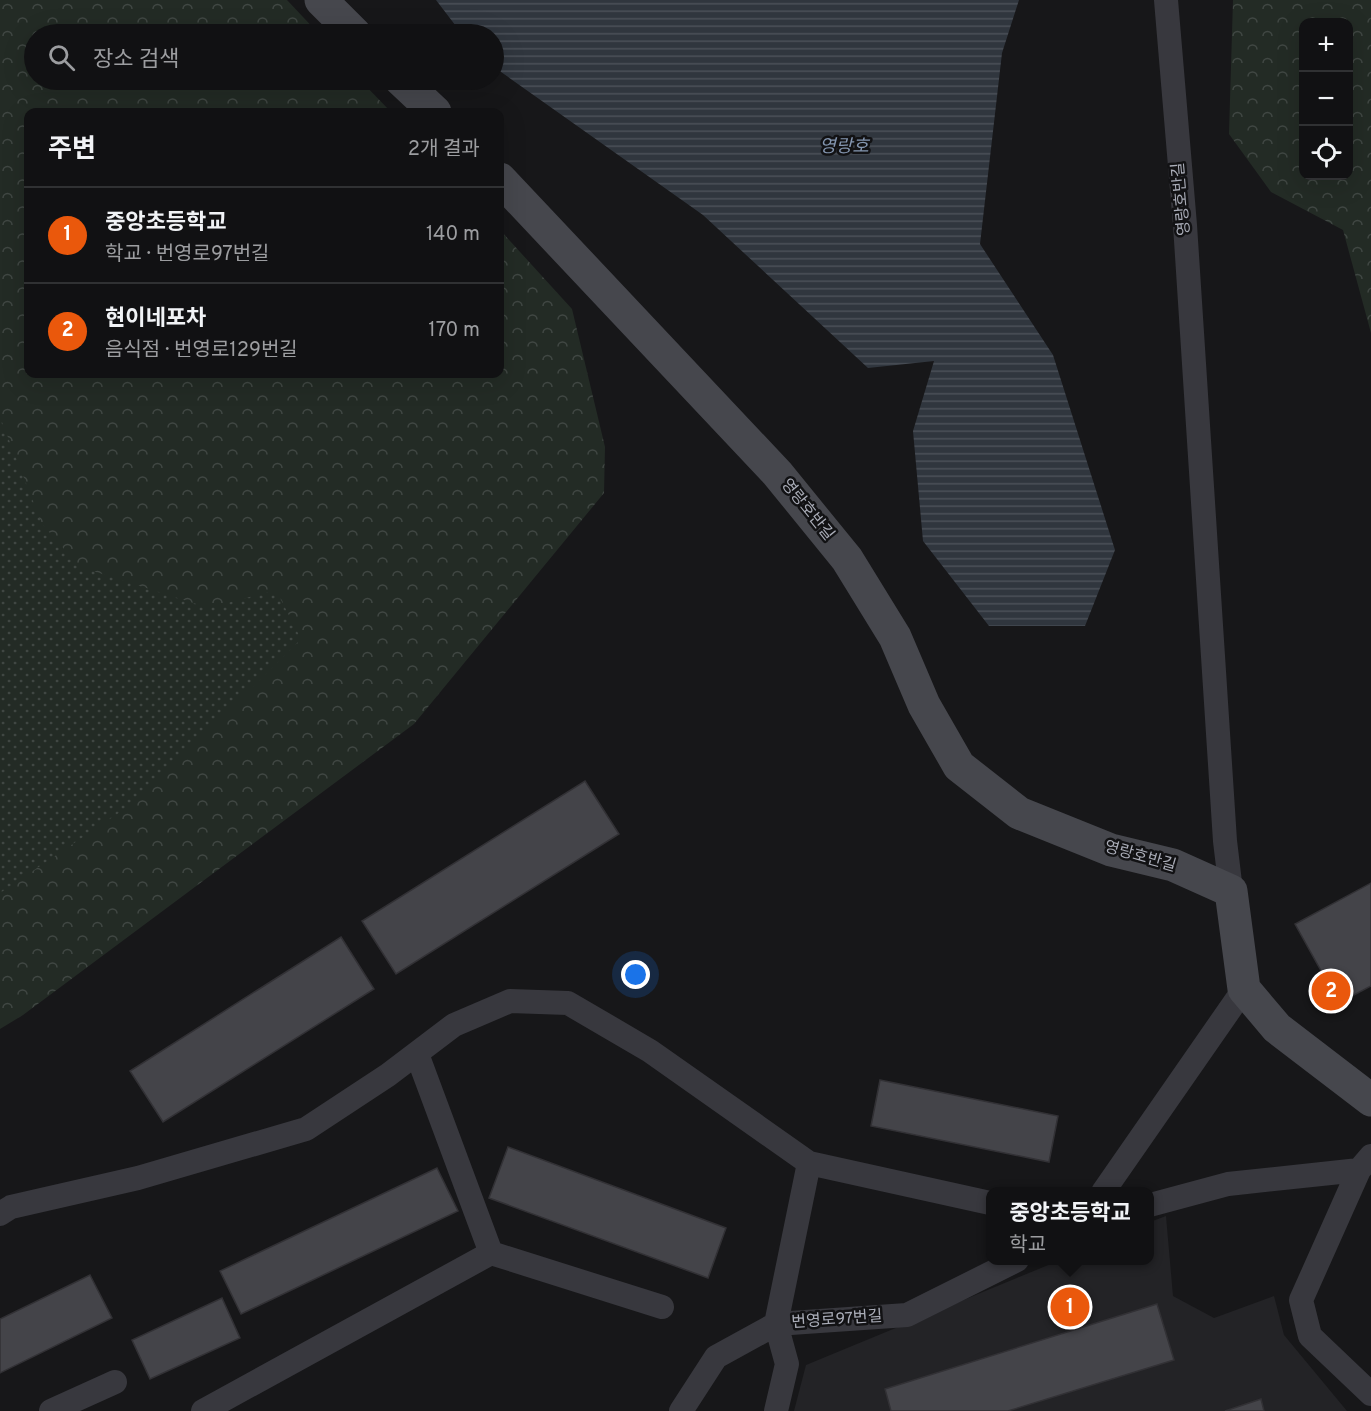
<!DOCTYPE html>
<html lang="ko">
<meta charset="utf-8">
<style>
:root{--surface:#111113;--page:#1a1a1c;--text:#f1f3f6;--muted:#9c9da0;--line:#303133;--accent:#ea580c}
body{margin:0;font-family:Overpass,"Noto Sans KR",sans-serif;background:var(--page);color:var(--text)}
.controls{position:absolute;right:18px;top:18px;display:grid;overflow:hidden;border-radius:12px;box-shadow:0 6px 24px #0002}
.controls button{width:54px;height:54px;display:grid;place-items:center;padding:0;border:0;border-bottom:2px solid var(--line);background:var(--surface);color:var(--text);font:30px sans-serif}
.you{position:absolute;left:636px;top:975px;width:21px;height:21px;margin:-15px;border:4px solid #fff;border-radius:50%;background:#1a73e8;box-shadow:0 0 0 9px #1a73e833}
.badge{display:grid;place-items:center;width:39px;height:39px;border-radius:50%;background:var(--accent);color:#fff;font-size:20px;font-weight:700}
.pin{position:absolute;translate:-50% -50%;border:3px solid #fff;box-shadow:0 2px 6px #0006}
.popup{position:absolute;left:986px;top:1187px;width:168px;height:78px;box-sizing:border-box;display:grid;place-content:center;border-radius:12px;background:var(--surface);filter:drop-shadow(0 2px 4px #0005);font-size:20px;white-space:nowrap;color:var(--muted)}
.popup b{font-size:22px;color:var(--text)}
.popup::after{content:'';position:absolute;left:50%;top:100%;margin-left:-12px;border:12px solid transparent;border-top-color:var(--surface)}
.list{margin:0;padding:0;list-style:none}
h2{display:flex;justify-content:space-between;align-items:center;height:78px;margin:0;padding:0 24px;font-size:26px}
h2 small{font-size:20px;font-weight:400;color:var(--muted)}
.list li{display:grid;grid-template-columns:39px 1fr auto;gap:18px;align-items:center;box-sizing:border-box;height:96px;padding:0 24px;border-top:2px solid var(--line)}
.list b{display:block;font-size:22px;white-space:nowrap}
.list p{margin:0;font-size:20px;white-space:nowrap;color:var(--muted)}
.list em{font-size:20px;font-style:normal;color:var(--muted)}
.icon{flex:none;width:33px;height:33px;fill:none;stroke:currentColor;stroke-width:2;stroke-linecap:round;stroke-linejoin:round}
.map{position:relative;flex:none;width:1371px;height:1411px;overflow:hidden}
.search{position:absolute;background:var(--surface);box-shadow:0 6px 24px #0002;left:24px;top:24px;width:480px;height:66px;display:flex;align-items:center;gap:15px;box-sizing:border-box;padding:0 21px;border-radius:33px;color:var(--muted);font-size:22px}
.panel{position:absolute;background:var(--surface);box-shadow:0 6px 24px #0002;left:24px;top:108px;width:480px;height:270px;border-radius:12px}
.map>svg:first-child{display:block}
</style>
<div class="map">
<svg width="1371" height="1411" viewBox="0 0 1371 1411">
<defs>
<pattern id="grass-dots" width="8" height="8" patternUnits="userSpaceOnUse" patternTransform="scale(1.5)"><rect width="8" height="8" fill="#232b25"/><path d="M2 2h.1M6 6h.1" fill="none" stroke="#404743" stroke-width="1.8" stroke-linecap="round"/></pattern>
<pattern id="forest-crowns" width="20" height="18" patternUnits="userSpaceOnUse" patternTransform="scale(1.5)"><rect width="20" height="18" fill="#232b25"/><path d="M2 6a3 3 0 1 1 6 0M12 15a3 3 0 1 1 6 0" fill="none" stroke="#404743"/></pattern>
<pattern id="water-rules" width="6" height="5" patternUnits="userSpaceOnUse" patternTransform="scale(1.5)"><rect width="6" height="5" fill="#30363e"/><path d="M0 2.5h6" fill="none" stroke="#4b5058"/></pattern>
</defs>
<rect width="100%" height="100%" fill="#171719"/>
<path fill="#232326" d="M1166 1216 1173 1296 1214 1318 1274 1296 1284 1335 1347 1411H794L806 1365 1058 1261 1150 1260V1222Z"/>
<path fill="url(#grass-dots)" d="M0 305 97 537 292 558 342 637 0 951Z"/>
<path fill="url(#forest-crowns)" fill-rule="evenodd" d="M0 0H287L319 34H34V80H360L391 112H28V374H500V230L572 309 605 447 604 493 414 724 23 1015 0 1029V893L138 800 301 639 276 590 209 608 80 567 42 524 0 417Z
M1233 0H1371V333L1343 230 1271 192 1229 134ZM1304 22H1348V176H1304Z"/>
<path fill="url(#water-rules)" d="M436 0H1019L1002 53 980 244 1053 355 1115 550 1085 626H989L923 541 913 431 934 361 868 368 703 215 494 67V34H462Z"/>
<path fill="#444449" stroke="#323135" stroke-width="1.5" d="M585 781 619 834 396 974 362 921Z
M1371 883V986L1339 1003 1295 924Z
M341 937 374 989 163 1122 130 1071Z
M880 1080 1058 1116 1049 1162 871 1126Z
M508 1147 726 1228 708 1278 489 1198Z
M437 1168 458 1211 241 1314 220 1271Z
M90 1275 112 1318 0 1373V1319Z
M222 1298 240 1338 150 1379 132 1340Z
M1157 1304 1174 1360 1008 1411H891L885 1389Z
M1261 1399 1264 1411H1225Z"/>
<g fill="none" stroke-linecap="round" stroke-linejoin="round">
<path stroke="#38383e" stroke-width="24" d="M1166 0 1185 225 1225 841 1231 891
M417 1054 491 1253
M1371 1156 1359 1170 1301 1300 1310 1336 1371 1394
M1103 1192 1244 989
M1150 1205 1228 1184 1359 1170
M0 1214 11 1207 138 1178 306 1129 388 1075 454 1025 510 1001 568 1003 650 1051 809 1163 990 1203
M51 1411 115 1382
M203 1411 491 1253 662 1307
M681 1411 716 1357 776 1324 907 1315 1017 1260
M776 1411 787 1364 776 1324 809 1163"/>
<path stroke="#46474d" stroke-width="33" d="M321 0 355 34
M401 80 435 112
M500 179 777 473 847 559 895 637 924 705 959 766 1019 813 1111 850 1173 865 1231 891 1244 989 1277 1028 1371 1100"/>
</g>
<g text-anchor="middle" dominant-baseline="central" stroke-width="5" stroke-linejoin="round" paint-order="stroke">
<g font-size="16" fill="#aaadb8" stroke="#121214">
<text transform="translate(1182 199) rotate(-95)">영랑호반길</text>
<text transform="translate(807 510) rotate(51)">영랑호반길</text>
<text transform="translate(1140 857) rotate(16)">영랑호반길</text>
<text transform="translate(837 1320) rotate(-4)">번영로97번길</text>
</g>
<g font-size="18" font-style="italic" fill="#8496b0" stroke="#121214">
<text x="844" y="147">영랑호</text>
</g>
</g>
</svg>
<div class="controls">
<button>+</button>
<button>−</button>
<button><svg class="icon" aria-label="locate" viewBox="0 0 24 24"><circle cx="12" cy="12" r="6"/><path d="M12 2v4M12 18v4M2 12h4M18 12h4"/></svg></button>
</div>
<div class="you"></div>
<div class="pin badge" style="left:1070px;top:1307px">1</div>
<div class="popup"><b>중앙초등학교</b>학교</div>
<div class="pin badge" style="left:1331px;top:991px">2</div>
<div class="search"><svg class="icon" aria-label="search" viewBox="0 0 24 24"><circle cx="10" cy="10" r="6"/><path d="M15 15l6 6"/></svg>장소 검색</div>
<section class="panel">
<h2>주변<small>2개 결과</small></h2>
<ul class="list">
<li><span class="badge">1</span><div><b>중앙초등학교</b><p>학교 · 번영로97번길</p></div><em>140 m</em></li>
<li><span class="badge">2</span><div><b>현이네포차</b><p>음식점 · 번영로129번길</p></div><em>170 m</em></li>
</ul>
</section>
</div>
